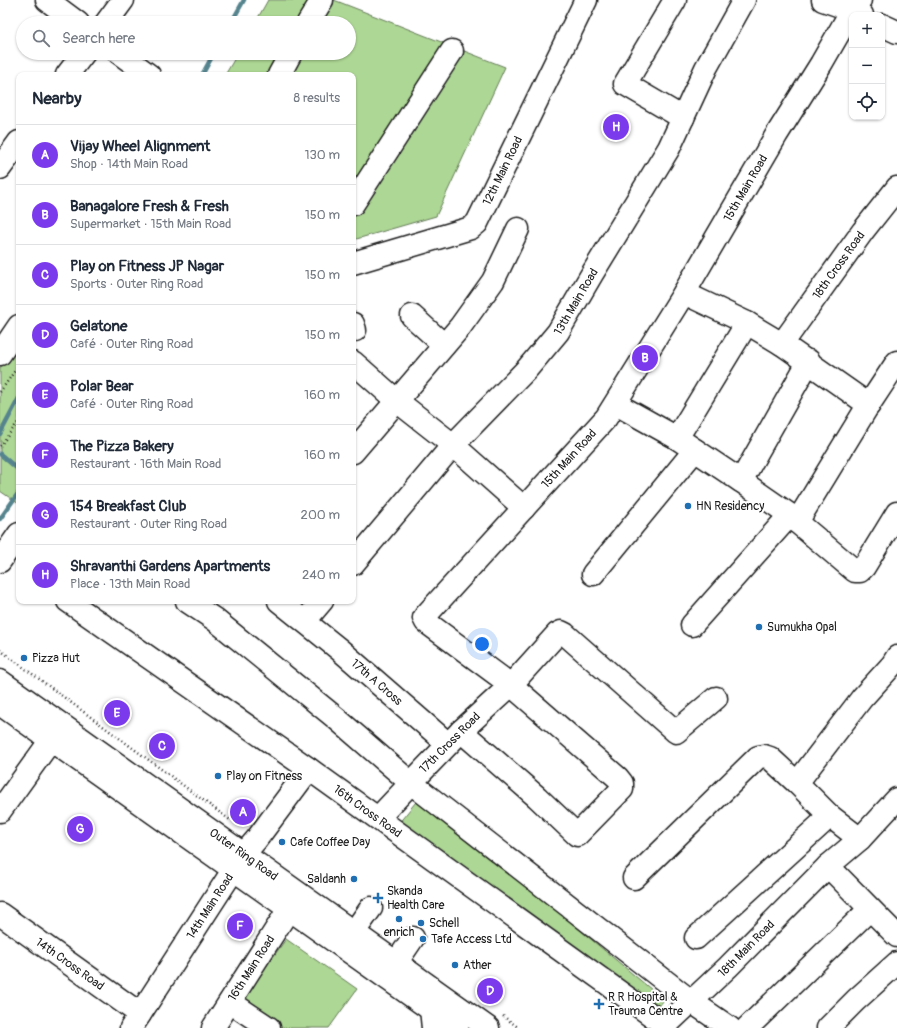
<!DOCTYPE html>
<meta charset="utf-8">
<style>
:root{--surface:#fff;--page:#f2f2f3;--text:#1f2937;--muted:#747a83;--line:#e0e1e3;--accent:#7c3aed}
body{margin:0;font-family:Pangolin,sans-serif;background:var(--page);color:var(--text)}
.controls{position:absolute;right:12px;top:12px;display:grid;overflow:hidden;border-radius:8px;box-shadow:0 1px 3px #0004}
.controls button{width:36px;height:36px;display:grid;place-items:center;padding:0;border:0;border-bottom:1px solid var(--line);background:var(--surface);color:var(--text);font:20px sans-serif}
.you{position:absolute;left:482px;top:644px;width:14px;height:14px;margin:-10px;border:3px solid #fff;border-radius:50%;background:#1a73e8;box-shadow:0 0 0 6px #1a73e833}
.badge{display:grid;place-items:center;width:26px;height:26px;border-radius:50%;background:var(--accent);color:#fff;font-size:13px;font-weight:700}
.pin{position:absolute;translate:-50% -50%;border:2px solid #fff;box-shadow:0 1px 4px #0006}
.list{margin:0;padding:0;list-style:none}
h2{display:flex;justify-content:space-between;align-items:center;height:52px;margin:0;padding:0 16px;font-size:17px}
h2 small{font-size:13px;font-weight:400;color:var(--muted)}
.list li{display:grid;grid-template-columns:26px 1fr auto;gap:12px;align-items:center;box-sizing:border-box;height:60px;padding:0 16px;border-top:1px solid var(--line)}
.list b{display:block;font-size:15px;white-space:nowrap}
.list p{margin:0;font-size:13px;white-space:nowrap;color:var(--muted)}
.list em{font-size:13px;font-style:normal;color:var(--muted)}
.icon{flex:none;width:22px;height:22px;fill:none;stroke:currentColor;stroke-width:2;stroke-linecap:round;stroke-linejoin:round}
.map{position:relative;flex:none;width:897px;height:1028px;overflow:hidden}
.search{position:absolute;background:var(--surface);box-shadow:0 1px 3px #0004;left:16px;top:16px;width:340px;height:44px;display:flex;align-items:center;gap:10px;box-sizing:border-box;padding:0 14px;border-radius:22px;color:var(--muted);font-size:15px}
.panel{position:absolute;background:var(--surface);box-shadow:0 1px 3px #0004;left:16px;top:72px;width:340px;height:532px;border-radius:8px}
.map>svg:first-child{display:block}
</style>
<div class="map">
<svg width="897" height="1028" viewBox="0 0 897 1028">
<rect width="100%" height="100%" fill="#fff"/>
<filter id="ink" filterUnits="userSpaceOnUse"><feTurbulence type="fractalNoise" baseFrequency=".025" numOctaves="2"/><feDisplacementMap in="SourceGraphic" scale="8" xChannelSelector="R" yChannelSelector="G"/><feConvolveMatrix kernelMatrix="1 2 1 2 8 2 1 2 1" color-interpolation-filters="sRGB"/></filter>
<g filter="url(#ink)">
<path fill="#add794" stroke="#647a58" d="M268 0H334L505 67 436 216 353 240V75H225L238 53H349V23H255Z
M19 341V504L0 491V368Z
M420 797 664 1000 655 1011 398 824Z
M286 939 357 989 329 1028H282L242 1000Z"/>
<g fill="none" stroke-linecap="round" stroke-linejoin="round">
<path stroke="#55848e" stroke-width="4.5" d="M231 23 244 0
M202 75 214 53
M0 434 19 398
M0 454 19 470
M0 519 19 492"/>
<g stroke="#1c1c1c" stroke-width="25">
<g id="minor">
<path d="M47 0 78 23"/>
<path d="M675 0 625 84 683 118"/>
<path d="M823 0 852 10 862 15"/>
<path d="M106 23 123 0"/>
<path d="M308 23 322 0"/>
<path d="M882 25 897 32"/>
<path d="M119 53 149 75"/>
<path d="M67 75 84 53"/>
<path d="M279 75 291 53"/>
<path d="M0 168 19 142"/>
<path d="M353 204 452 51"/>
<path id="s1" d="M353 263 471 228 477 223 586 0"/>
<path d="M684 293 747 323 782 344 869 405"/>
<path d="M412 316 444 345"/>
<path d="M353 324 355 330"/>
<path id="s2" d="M782 344 863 231 897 188"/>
<path d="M0 354 19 326"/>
<path d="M353 362 397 401 453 445 524 508"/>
<path d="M616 404 677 438 741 481 809 361"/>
<path d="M677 438 747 323"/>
<path d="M353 452 460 327 493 281 518 229"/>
<path d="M741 481 790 515 797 522 866 409 897 362"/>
<path d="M797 522 855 571H860L864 567 897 513"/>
<path d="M0 561 19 534"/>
<path id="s3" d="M353 564 453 445 527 369 558 332 592 274 669 148 706 68 744 0"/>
<path d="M593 574 695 450"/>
<path id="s4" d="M68 601 309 769 665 1025"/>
<path d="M187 601 214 619 337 719 411 783 378 818"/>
<path id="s5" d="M279 601 340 650 448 744"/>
<path d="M305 621 322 601"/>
<path d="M692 625 790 515"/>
<path d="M716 698 676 732 565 634 561 632 557 634 511 685 461 731 411 783 692 1002 730 1028"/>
<path id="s6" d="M461 731 537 797 577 835 622 789V783L618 778 511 685 426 622 424 618 426 615 606 418 684 293 777 134 821 64 852 10 860 0"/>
<path d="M897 799 860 839 828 866 897 936"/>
<path d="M0 811 51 740"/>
<path d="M860 839 830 816 797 783 862 698 892 665 897 657"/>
<path d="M634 878 758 757 764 756 770 758 797 783"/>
<path id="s7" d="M0 914 140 1014"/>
<path d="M354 932 371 908"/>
<path d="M696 938 830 816"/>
<path d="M396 963 413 938"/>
<path d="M230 1002 269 1028"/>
<path d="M431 1009 433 1028"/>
<path id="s8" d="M131 1028 243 855 256 840 309 769"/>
<path id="s9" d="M213 1028 289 909"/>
<path id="s10" d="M663 1028 728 967 828 866"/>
<path d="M747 1028 870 909"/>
<path d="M828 1028 856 1000 897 963"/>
</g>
</g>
<g stroke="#1c1c1c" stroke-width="25">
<g id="highway">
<path id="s11" d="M0 681 488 1028"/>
<path d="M0 704 457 1028"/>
</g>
</g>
<path stroke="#1c1c1c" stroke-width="2.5" stroke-dasharray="1 3" stroke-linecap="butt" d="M0 392 19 365
M0 446 19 421
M0 650 230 820
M503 1016 519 1028"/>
<use href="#minor" stroke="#fff" stroke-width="22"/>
<use href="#highway" stroke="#fff" stroke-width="22"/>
</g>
</g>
<g fill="#1f6fb2" stroke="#fff" stroke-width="1.5">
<circle cx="688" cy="506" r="4"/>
<circle cx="759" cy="627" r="4"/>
<circle cx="24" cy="658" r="4"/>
<circle cx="218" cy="776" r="4"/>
<circle cx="282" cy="842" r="4"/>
<circle cx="354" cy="879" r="4"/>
<path d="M376 892h4v4h4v4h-4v4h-4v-4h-4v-4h4z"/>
<circle cx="399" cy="919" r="4"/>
<circle cx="421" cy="923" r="4"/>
<circle cx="423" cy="939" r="4"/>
<circle cx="455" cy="965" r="4"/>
<path d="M597 998h4v4h4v4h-4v4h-4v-4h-4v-4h4z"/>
</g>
<g text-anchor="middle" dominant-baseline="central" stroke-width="4" stroke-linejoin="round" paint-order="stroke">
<g font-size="12" fill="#1c1c1c" stroke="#fff">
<text stroke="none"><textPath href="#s1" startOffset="189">12th Main Road</textPath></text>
<text stroke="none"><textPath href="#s6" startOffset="1024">15th Main Road</textPath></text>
<text stroke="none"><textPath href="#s2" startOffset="97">18th Cross Road</textPath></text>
<text stroke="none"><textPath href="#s3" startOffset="345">13th Main Road</textPath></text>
<text stroke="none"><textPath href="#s6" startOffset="700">15th Main Road</textPath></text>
<text stroke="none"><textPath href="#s5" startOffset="127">17th A Cross</textPath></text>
<text transform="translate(450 743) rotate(-45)">17th Cross Road</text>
<text stroke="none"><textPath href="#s4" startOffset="366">16th Cross Road</textPath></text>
<text stroke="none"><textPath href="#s11" startOffset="299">Outer Ring Road</textPath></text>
<text stroke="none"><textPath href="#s8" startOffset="145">14th Main Road</textPath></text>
<text stroke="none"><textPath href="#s10" startOffset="115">18th Main Road</textPath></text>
<text stroke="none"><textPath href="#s7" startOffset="86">14th Cross Road</textPath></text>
<text stroke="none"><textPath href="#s9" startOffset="71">16th Main Road</textPath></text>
</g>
<g font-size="12" fill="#1c1c1c" stroke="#fff" text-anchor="start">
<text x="696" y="506">HN Residency</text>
<text x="767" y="627">Sumukha Opal</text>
<text x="32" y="658">Pizza Hut</text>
<text x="226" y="776">Play on Fitness</text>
<text x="290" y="842">Cafe Coffee Day</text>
<text x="346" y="879" text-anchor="end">Saldanh</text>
<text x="387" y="891">Skanda<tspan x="387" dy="14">Health Care</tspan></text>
<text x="429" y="923">Schell</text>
<text x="399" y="932" text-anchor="middle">enrich</text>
<text x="431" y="939">Tafe Access Ltd</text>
<text x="463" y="965">Ather</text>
<text x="608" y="997">R R Hospital &amp;<tspan x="608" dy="14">Trauma Centre</tspan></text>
</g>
</g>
</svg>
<div class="controls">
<button>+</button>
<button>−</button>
<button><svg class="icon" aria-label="locate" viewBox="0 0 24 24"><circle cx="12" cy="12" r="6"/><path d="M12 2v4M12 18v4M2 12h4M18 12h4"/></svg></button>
</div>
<div class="you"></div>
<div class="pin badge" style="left:243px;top:812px">A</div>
<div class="pin badge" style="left:645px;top:358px">B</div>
<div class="pin badge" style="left:162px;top:746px">C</div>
<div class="pin badge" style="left:490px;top:991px">D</div>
<div class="pin badge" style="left:117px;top:713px">E</div>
<div class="pin badge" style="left:240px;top:926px">F</div>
<div class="pin badge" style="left:80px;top:829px">G</div>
<div class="pin badge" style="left:616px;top:127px">H</div>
<div class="search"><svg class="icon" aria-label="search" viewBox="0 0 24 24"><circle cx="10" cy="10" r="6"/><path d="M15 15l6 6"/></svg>Search here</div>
<section class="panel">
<h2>Nearby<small>8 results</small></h2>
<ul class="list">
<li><span class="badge">A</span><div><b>Vijay Wheel Alignment</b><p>Shop · 14th Main Road</p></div><em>130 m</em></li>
<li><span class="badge">B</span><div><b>Banagalore Fresh &amp; Fresh</b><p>Supermarket · 15th Main Road</p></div><em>150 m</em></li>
<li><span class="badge">C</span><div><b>Play on Fitness JP Nagar</b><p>Sports · Outer Ring Road</p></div><em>150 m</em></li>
<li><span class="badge">D</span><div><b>Gelatone</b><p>Café · Outer Ring Road</p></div><em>150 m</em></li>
<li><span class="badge">E</span><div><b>Polar Bear</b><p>Café · Outer Ring Road</p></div><em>160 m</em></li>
<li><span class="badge">F</span><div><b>The Pizza Bakery</b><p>Restaurant · 16th Main Road</p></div><em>160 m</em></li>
<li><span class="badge">G</span><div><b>154 Breakfast Club</b><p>Restaurant · Outer Ring Road</p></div><em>200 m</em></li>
<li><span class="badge">H</span><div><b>Shravanthi Gardens Apartments</b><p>Place · 13th Main Road</p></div><em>240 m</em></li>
</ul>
</section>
</div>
